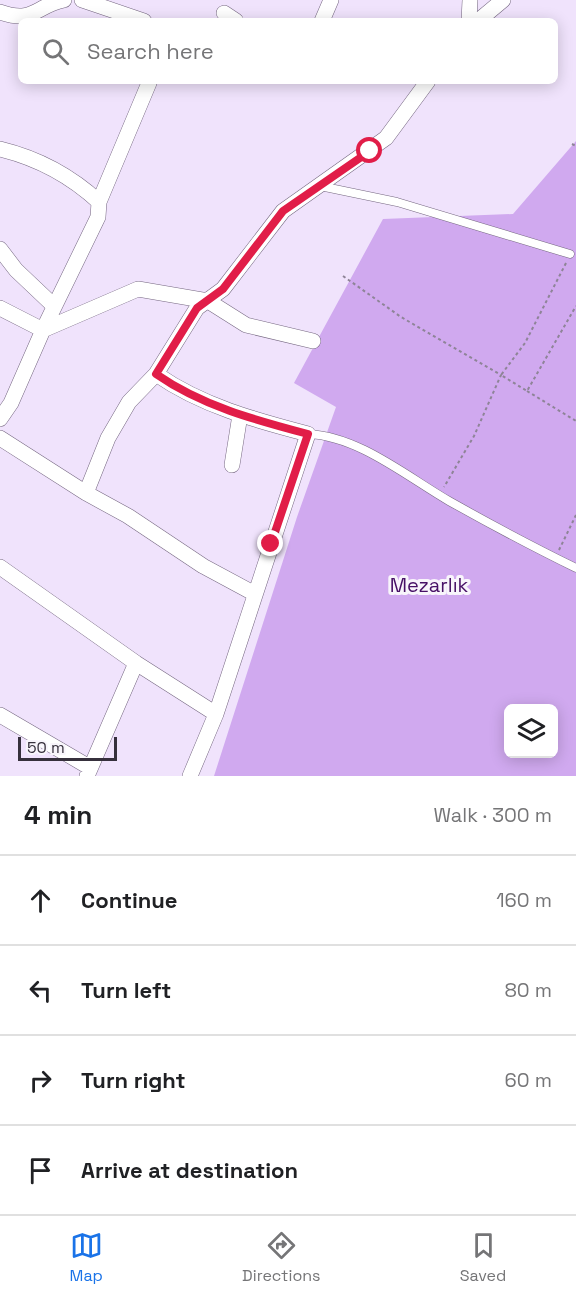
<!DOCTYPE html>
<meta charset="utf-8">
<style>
:root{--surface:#fff;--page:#f2f2f2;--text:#202124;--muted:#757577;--line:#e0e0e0;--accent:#1a73e8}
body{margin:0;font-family:"Space Grotesk",sans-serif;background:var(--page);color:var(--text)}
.controls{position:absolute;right:18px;bottom:18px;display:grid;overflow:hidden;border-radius:9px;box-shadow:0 3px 15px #0003}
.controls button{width:54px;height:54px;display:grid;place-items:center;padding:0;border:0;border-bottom:2px solid var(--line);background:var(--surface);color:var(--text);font:30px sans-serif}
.scale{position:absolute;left:18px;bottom:15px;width:99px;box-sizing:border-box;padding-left:6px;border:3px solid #36303c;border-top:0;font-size:16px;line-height:21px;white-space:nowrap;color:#36303c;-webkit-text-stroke:4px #f8f5fb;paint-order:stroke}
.stop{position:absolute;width:18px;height:18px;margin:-14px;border:4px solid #e11d48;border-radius:50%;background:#fff}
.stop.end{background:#e11d48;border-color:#fff;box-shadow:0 2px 6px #0008}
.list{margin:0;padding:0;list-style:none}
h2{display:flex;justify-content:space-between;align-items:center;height:78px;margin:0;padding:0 24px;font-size:26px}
h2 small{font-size:20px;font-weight:400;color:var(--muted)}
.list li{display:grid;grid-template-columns:39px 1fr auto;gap:18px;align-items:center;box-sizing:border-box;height:90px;padding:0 24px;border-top:2px solid var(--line)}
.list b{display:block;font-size:22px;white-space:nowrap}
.list em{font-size:20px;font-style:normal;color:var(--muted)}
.icon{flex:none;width:33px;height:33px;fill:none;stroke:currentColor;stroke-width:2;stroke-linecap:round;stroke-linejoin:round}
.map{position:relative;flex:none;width:576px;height:776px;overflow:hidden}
.search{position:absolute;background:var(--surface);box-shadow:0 3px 15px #0003;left:18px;right:18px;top:18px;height:66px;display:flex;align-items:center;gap:15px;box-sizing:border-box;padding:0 21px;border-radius:9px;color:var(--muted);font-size:22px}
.sheet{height:438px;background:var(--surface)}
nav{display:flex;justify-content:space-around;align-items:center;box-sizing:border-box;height:84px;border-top:2px solid var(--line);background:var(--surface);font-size:16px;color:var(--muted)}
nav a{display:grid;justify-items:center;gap:3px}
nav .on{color:var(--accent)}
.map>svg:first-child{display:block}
</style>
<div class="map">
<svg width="576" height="776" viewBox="0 0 576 776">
<rect width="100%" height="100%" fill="#f0e3fc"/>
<path fill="#d0a9ef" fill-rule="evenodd" d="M576 141V776H214L297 517 336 407 294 383 383 219 513 214ZM508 708H554V754H508Z"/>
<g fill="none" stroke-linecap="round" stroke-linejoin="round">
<g stroke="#756781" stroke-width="9">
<path id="service" d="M320 186 397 202 570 254
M308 434C358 436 406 476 449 501 490 524 533 547 576 568"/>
</g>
<g stroke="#756781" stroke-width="16">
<path id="minor" d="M82 0 144 21
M0 12C34 24 35 6 64 0
M224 13 236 21
M322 21 331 0
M469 21 470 0
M478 21 503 0
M0 149C37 158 71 176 99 202L98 217 43 330 0 308
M99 202 149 83
M0 249 16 270 54 306
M0 419 11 403 43 330 138 289 208 301 246 325 313 341
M0 438 86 493 128 516 203 566 255 594
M232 465 240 415
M86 493 108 438 129 402 156 374
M0 567 136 663 216 714 308 434C255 420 202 406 156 374L197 308 223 289 283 211 386 138 428 81
M0 715 89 767
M87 776 136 663
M190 776 216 714"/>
</g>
<path stroke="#8e8497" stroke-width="2" stroke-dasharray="3 3" stroke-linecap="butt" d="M572 144 576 146
M566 263 525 343 501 375 527 391 576 306
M343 276 401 317 501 375 474 436 444 487
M527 391 576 421
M559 550 576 515"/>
<use href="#service" stroke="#fff" stroke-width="8"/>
<use href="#minor" stroke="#fff" stroke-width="15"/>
</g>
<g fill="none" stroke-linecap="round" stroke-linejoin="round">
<path stroke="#e11d48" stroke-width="8" d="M271 544 308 434C255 420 202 406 156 374L197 308 223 289 283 211 370 151"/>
</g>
<g text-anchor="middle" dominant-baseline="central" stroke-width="6" stroke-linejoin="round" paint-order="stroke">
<g font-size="20" fill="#471066" stroke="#f8f5fb">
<text x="429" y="585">Mezarlık</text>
</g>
</g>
</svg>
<div class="controls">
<button><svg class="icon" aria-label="layers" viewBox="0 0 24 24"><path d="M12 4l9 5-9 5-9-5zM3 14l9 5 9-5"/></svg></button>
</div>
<div class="scale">50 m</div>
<div class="stop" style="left:370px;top:151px"></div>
<div class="stop end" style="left:271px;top:544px"></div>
<div class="search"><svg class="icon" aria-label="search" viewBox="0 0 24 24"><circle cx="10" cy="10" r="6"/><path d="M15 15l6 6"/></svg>Search here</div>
</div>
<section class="sheet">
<h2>4 min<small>Walk · 300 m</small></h2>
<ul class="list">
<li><svg class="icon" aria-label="ahead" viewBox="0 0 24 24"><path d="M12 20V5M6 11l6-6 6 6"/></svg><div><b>Continue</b></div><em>160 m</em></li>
<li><svg class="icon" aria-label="left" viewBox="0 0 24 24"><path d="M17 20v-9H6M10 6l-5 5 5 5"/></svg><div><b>Turn left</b></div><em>80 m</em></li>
<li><svg class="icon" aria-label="right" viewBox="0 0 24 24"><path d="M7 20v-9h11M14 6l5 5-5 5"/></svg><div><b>Turn right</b></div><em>60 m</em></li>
<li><svg class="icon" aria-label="arrive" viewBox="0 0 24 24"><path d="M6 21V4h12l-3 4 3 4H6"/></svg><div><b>Arrive at destination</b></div></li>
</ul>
</section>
<nav>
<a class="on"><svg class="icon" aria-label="map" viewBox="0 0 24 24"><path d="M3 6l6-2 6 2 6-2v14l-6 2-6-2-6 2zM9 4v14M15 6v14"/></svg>Map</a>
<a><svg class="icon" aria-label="directions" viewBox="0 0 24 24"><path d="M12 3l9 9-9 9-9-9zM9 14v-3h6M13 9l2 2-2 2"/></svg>Directions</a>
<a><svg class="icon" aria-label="saved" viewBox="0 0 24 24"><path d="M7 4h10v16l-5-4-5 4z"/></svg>Saved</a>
</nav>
